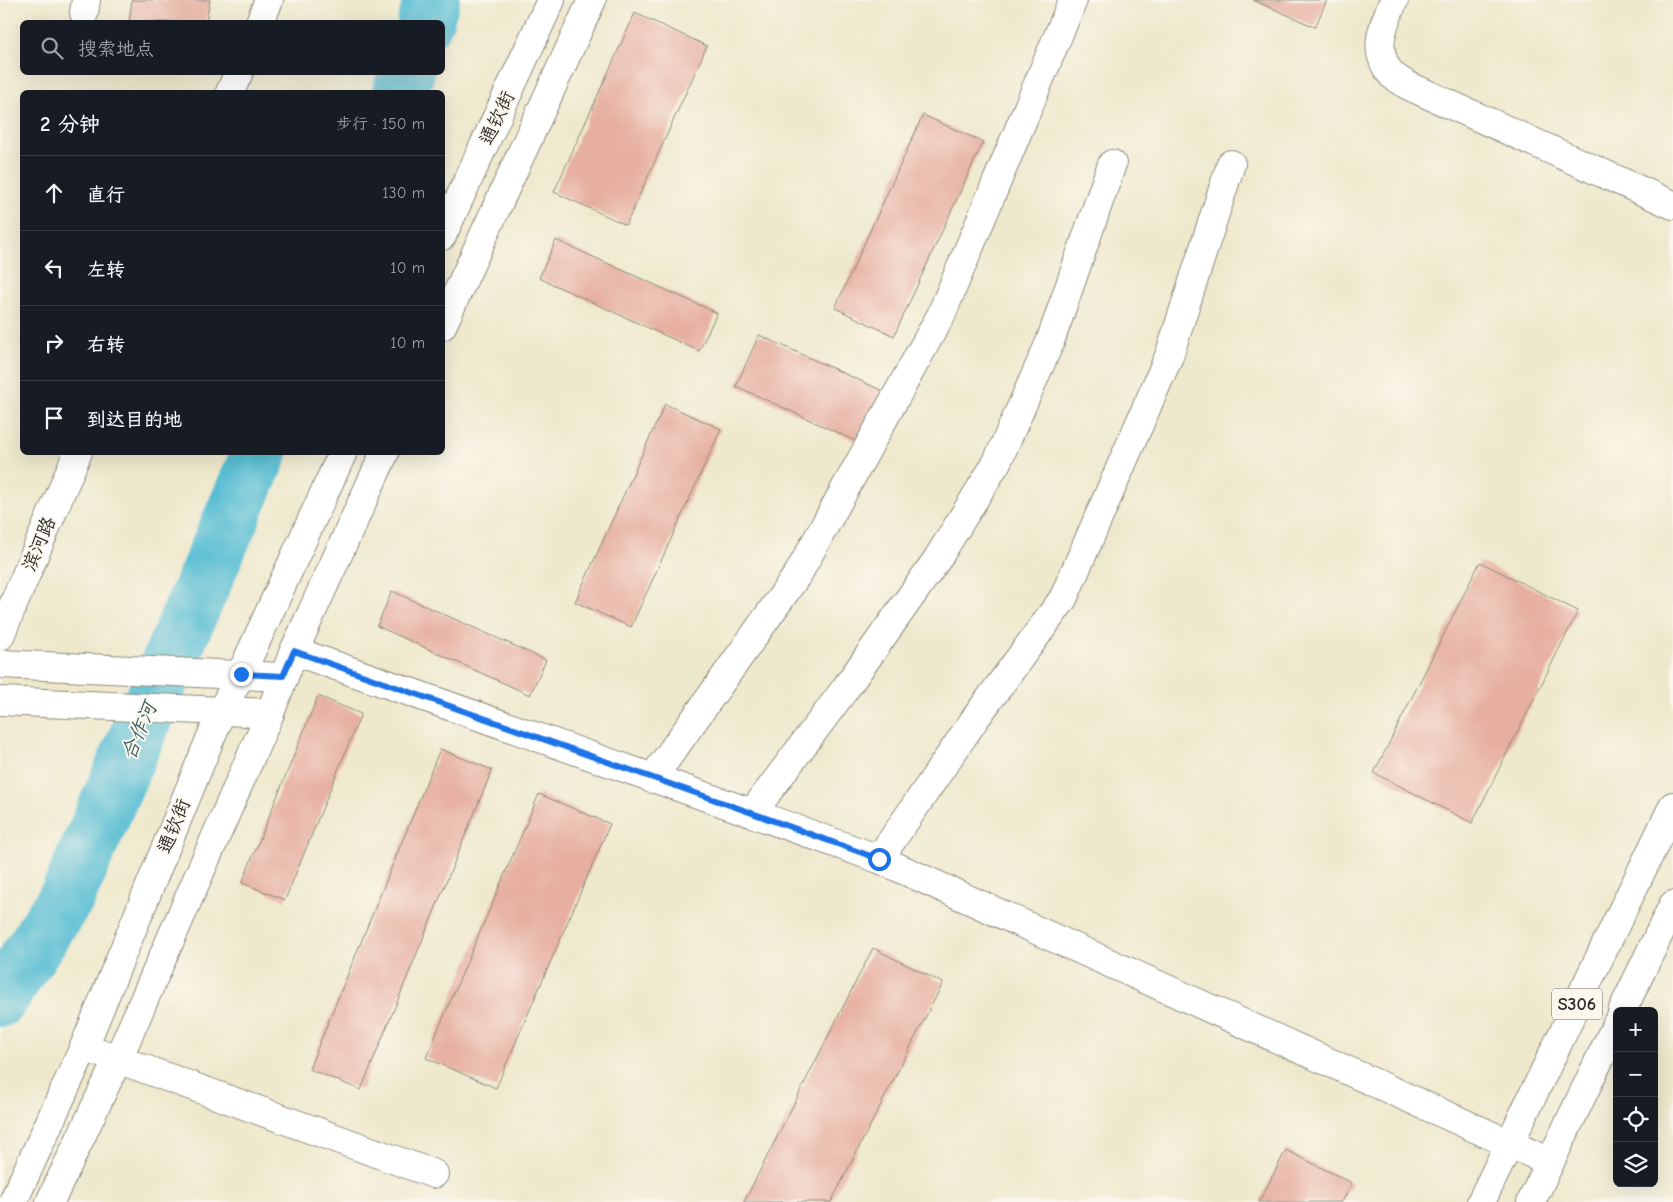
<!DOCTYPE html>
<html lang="zh">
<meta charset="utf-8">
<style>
:root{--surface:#171b24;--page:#20242c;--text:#f1f3f6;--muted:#9ea1a6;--line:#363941}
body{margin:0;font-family:"Comic Neue","LXGW WenKai TC",sans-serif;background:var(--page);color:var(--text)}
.controls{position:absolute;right:15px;bottom:15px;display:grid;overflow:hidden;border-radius:8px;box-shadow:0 5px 20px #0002}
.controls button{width:45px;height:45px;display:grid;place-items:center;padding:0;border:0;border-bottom:1px solid var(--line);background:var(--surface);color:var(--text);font:25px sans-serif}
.stop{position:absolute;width:15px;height:15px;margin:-11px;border:4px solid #1a73e8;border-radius:50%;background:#fff}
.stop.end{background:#1a73e8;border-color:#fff;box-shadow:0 1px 5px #0008}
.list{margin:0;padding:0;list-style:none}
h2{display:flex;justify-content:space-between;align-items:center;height:65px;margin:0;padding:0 20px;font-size:21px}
h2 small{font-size:16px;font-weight:400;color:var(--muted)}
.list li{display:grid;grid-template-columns:32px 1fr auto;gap:15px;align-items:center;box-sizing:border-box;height:75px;padding:0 20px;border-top:1px solid var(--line)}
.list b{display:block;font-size:19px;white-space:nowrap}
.list em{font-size:16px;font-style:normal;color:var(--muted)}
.icon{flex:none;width:28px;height:28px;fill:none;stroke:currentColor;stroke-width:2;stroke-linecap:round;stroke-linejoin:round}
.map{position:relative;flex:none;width:1673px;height:1202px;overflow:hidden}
.search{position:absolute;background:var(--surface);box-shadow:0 5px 20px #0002;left:20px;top:20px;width:425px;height:55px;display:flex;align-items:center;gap:12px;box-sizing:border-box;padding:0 18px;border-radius:8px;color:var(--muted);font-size:19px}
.panel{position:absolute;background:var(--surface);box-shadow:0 5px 20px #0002;left:20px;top:90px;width:425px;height:365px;border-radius:8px}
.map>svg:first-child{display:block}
</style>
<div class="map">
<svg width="1673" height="1202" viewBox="0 0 1673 1202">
<rect width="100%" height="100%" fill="#fbf7ec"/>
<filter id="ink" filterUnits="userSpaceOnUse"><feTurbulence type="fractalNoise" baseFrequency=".02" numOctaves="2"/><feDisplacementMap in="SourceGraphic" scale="10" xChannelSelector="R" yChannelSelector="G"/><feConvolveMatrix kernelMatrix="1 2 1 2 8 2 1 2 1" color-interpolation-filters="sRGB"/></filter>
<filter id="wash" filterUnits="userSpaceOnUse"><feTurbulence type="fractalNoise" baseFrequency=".0096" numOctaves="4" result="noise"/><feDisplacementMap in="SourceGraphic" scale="20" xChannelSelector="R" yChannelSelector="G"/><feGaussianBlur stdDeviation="1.12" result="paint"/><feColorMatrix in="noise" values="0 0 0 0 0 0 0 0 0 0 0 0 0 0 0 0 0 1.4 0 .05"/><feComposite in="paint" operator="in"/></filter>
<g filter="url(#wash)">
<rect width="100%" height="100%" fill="#eee8cc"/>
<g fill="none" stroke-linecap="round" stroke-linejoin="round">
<path stroke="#56bdd3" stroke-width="56" d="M425 22 432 0
M400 92 407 72
M0 999 68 895 260 452"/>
</g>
<g id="blocks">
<path fill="#e6afa0" d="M132 0H210L206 22H129Z
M1253 0H1327L1315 27Z
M635 13 707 46 626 225 554 192Z
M923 115 983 142 894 336 835 308Z
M556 240 717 313 699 351 539 278Z
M759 335 883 391 860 443 736 386Z
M665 404 721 429 631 627 575 602Z
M1480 562 1578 611 1472 823 1374 773Z
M392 591 546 660 530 695 377 626Z
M318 696 361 714 285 900 242 883Z
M440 749 492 770 361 1090 309 1069Z
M539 794 610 824 496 1088 426 1058Z
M873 948 943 983 831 1202H744Z
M1286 1150 1352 1183 1342 1202H1259Z"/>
</g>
</g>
<g filter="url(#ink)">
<use href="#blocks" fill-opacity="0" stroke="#8c8a7c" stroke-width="1"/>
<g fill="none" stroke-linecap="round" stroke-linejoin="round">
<g stroke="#8c8a7c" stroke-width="30">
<path id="minor" d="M1394 0C1383 25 1371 51 1392 75 1397 79 1403 83 1409 86L1673 205
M84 13 86 0
M260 22 269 0
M230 92 239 72
M0 636 78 452
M294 651 752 813 845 689 936 561 997 462 1050 342 1112 164
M0 664 283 677
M0 701 270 713
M652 779 798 574 941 315 1073 0
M752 813 879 859 1550 1162
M879 859 977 716 1063 599 1169 356 1231 164
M84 1047 434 1174"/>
</g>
<g stroke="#8c8a7c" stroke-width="30">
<path id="major" d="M442 236 551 0
M442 326 592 0
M1622 1011 1673 905
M13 1202 84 1047 222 710 241 674 343 452
M50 1202 118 1059 270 713 294 651 385 452
M1481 1202 1673 806
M1531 1202 1617 1023"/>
</g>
<use href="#minor" stroke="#fff" stroke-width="28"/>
<use href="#major" stroke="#fff" stroke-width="28"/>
</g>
</g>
<g fill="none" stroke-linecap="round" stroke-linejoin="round" filter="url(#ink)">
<path stroke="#1a73e8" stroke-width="6" d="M241 674 283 676 294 651 752 813 879 859"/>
</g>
<g text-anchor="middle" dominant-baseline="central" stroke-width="4" stroke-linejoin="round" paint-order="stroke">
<rect fill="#fbf7ec" stroke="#696865" stroke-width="1" x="1552" y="988.5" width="50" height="31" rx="4"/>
<g font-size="18" font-weight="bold" fill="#2b2b2b">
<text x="1577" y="1004">S306</text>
</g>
<g font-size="19" fill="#2b2b2b" stroke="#fbf7ec">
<text transform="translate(497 118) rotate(-65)">通钦街</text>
<text transform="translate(39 544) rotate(-67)">滨河路</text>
<text transform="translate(174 826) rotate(-68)">通钦街</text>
</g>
<g font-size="20" font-style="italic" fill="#3a5e66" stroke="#fbf7ec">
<text transform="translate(139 731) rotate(-67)">合作河</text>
</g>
</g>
</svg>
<div class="controls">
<button>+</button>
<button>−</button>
<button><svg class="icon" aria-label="locate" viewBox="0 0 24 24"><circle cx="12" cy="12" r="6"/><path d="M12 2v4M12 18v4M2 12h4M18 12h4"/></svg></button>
<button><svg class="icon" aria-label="layers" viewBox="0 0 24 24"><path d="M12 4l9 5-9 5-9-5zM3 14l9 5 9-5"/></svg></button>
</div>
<div class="stop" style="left:879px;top:859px"></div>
<div class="stop end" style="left:241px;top:674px"></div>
<div class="search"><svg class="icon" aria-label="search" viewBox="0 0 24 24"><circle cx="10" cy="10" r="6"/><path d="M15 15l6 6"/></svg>搜索地点</div>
<section class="panel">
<h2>2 分钟<small>步行 · 150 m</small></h2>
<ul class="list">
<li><svg class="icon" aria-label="ahead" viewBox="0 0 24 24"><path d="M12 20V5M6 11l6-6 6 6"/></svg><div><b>直行</b></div><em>130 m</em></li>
<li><svg class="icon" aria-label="left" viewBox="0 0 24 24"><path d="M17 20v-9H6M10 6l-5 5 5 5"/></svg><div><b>左转</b></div><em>10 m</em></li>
<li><svg class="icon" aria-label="right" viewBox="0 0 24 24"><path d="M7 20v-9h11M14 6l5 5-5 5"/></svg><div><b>右转</b></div><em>10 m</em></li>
<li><svg class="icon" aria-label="arrive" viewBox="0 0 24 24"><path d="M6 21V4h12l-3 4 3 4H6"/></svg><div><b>到达目的地</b></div></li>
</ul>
</section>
</div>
